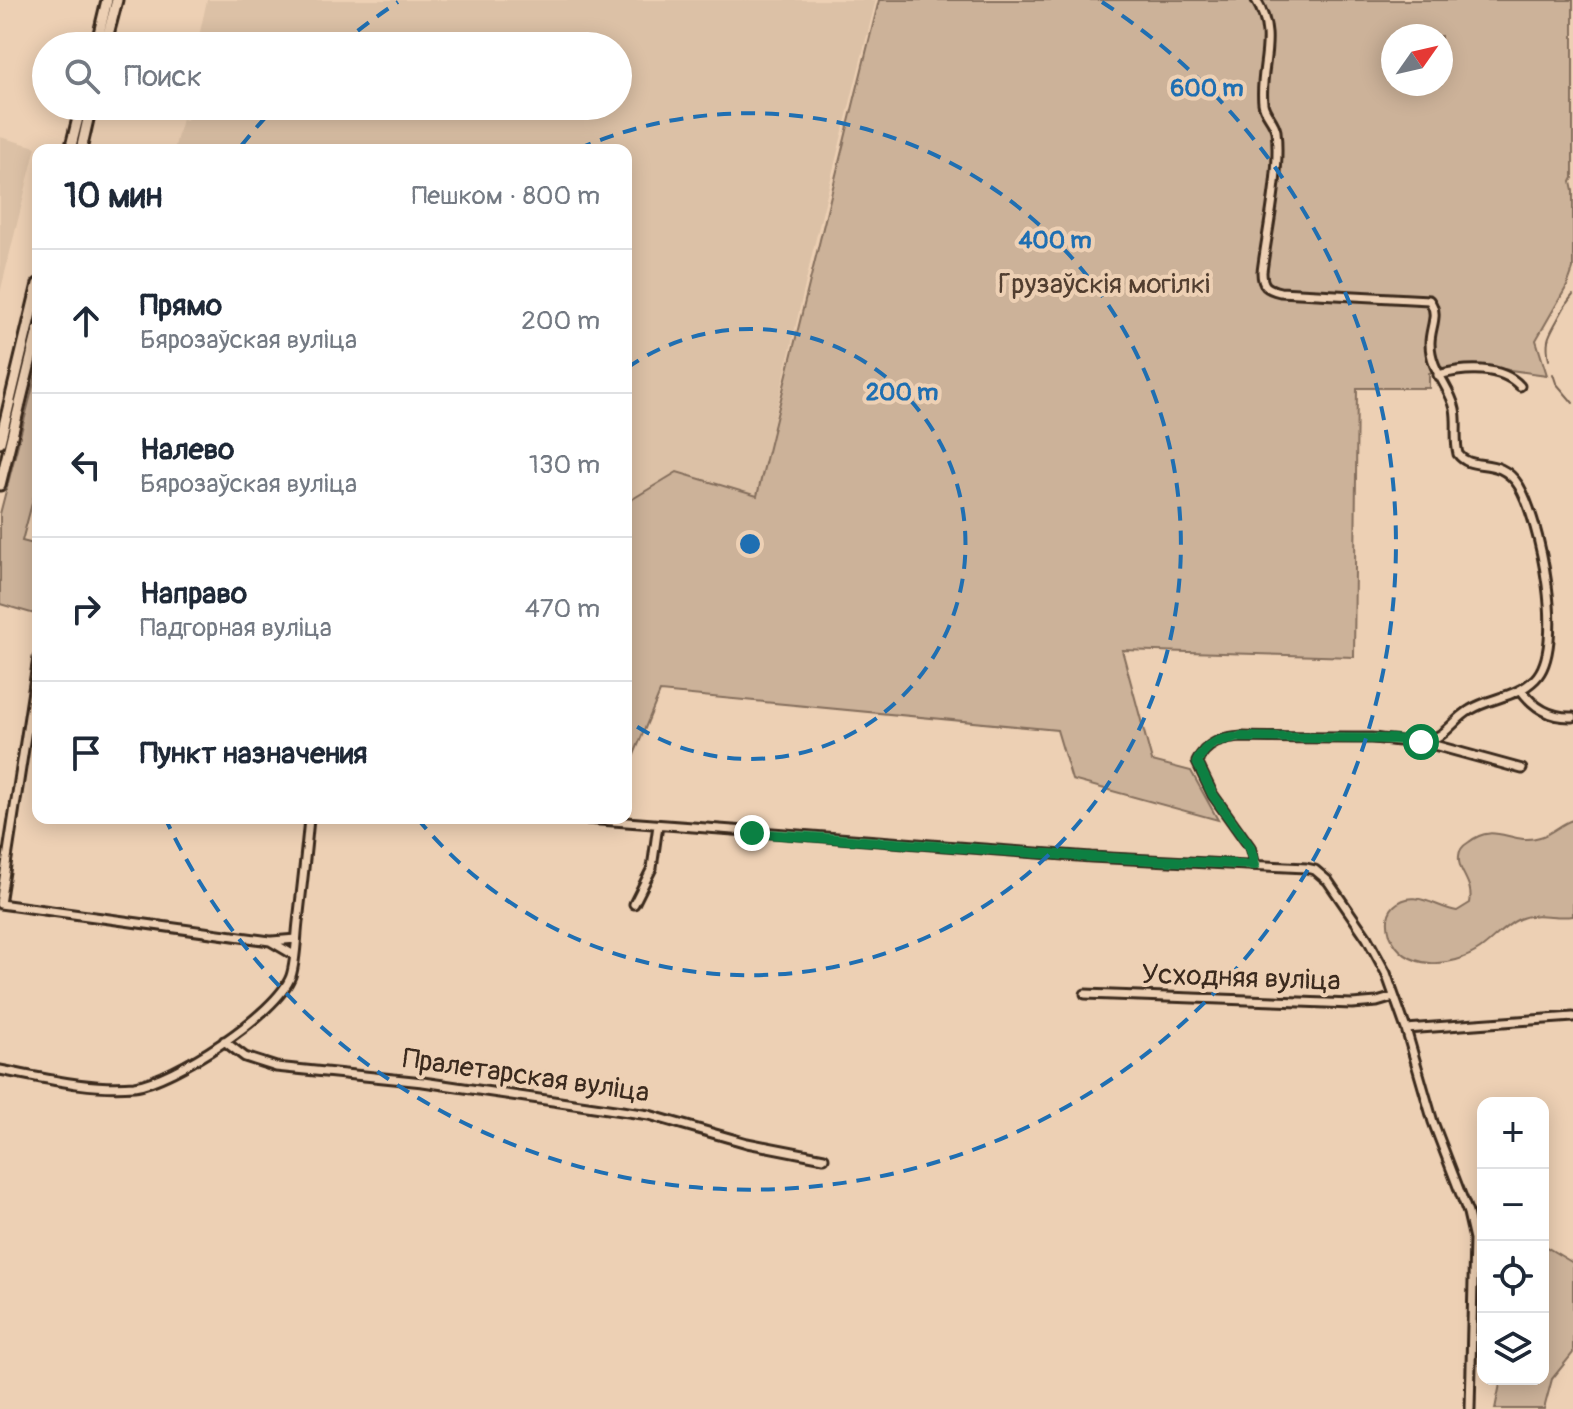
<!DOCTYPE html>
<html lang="ru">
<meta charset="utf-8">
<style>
:root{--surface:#fff;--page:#f2f2f3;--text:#1f2937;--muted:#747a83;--line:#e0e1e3}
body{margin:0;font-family:Pangolin,sans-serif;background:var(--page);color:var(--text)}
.controls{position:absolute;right:24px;bottom:24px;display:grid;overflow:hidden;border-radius:16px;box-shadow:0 4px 20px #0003}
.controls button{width:72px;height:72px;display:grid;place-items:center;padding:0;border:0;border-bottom:2px solid var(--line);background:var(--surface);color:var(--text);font:40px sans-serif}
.compass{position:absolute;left:1381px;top:24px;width:72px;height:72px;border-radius:50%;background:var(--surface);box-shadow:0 4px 20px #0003;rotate:56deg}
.stop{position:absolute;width:24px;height:24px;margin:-18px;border:6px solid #0b8043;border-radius:50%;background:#fff}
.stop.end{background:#0b8043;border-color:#fff;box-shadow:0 2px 8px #0008}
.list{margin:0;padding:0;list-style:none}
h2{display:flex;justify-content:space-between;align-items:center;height:104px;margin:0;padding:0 32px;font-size:34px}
h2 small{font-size:26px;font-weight:400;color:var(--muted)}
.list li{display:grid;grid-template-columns:52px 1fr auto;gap:24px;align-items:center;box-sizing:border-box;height:144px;padding:0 32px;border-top:2px solid var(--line)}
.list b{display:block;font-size:30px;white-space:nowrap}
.list p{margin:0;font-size:26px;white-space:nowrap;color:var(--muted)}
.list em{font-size:26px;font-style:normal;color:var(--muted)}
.icon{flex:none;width:44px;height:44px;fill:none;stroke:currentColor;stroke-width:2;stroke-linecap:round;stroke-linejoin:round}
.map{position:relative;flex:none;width:1573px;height:1409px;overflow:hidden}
.search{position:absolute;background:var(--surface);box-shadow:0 4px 20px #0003;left:32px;top:32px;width:600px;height:88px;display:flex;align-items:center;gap:20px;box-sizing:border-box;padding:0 28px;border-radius:44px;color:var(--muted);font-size:30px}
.panel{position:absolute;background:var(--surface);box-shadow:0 4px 20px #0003;left:32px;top:144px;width:600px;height:680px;border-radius:16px}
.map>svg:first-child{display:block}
</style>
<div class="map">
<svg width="1573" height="1409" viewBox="0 0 1573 1409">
<rect width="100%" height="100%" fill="#edd0b4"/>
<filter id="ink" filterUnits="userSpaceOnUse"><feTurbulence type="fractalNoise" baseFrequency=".0125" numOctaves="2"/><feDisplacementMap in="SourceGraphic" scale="16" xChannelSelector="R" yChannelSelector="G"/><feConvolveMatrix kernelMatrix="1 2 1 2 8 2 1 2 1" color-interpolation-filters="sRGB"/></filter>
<g filter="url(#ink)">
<path fill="#dcc1a6" d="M207 0H876L813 250 757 496 677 472 626 503V150H174L182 119 187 120 190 106H618V46H197Z
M0 137 36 147 0 293Z"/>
<path fill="#ccb299" stroke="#846e5c" stroke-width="2" fill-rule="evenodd" d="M879 0H1573V178L1571 182 1573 191V269L1567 286 1536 340 1547 375 1473 365 1429 373V388H1357L1354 657 1122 650 1152 761 1191 771 1218 820 1072 780 1057 730 660 692 626 774V503L677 472 757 496ZM1393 36H1441V84H1393Z
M38 367V481L22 541 38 545V615L0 604V514Z
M1573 820V916C1555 919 1536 911 1519 919 1504 926 1493 940 1480 949 1452 968 1405 972 1390 935 1387 925 1386 914 1394 906 1414 887 1436 908 1457 911L1470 903C1474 881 1457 872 1459 856 1459 850 1464 845 1469 842 1495 821 1512 846 1540 837 1552 834 1561 823 1573 820Z
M1543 1245 1573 1263V1353L1552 1379 1544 1409H1495L1501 1379H1543Z"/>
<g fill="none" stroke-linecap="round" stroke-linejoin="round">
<path stroke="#796452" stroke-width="2" d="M1549 360C1545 338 1549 336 1559 317 1564 308 1566 303 1573 295
M1553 374 1556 383 1573 403"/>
<g stroke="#3b2a1e" stroke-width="13">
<path id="minor" d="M1438 375C1464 368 1501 365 1520 386
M38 658 0 904 270 941 294 955
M1521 690C1534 708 1551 718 1573 717
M1423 742 1522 769
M573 818 1091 857 1306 868 1315 870 1328 881 1367 938 1386 973 1406 1029 1433 1122 1468 1213 1474 1239 1470 1409
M1255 865 1250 847 1213 795 1197 762C1206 742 1223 738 1243 737 1285 738 1328 738 1371 738 1388 739 1409 744 1426 741 1446 737 1453 720 1470 710 1491 697 1516 698 1535 679 1567 648 1540 521 1519 486 1499 454 1472 473 1458 454 1454 439 1458 423 1455 409 1450 386 1430 370 1430 343 1430 327 1440 314 1429 300L1280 292C1267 289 1262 286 1262 272 1267 230 1281 171 1276 131 1274 120 1264 113 1263 103 1259 67 1279 37 1256 0
M634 904 652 868 658 825
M272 941 296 939
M1085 994 1352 1004 1377 1002 1394 997
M1406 1029 1573 1017
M224 1041 245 1057 276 1067 423 1082 649 1115 747 1143 824 1158
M0 1070C43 1078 90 1090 134 1086 173 1081 277 1014 291 976 296 960 296 939 298 922 302 887 306 853 309 818"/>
</g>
<g stroke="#3b2a1e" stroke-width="15">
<path id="major" d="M96 46 107 0
M105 46 117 0
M70 150 81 106
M81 150 91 106
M0 442 38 284
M0 485 38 330"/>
</g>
<use href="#minor" stroke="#edd0b4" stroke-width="7"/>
<use href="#major" stroke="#edd0b4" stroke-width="9"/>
</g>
</g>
<g fill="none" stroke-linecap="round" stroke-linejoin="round" filter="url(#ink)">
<path stroke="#0b8043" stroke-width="10" d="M752 833 1091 857 1255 865 1250 847 1213 795 1197 762C1206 742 1222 738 1243 737L1393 739 1421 742"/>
</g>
<g fill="none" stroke="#1f6fb2" stroke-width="4" stroke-dasharray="14 10">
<path d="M627 368A215 215 0 1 1 627 720"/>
<path d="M578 149A431 431 0 1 1 417 818"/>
<path d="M241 146A646 646 0 0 1 274 108M339 46A646 646 0 0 1 398 2M1102 2A646 646 0 1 1 167 822"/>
</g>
<g text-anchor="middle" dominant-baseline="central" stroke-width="8" stroke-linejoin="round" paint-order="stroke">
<g font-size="28" fill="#513e30" stroke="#edd0b4">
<text x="1104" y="284">Грузаўскія могілкі</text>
</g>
<g font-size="28" fill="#3b2a1e" stroke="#edd0b4">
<text transform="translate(1241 978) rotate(2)">Усходняя вуліца</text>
<text transform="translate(526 1076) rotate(8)">Пралетарская вуліца</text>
</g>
</g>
<circle cx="750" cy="544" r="12" fill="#1f6fb2" stroke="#edd0b4" stroke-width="4"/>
<g font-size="24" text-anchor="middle" font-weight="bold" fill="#1f6fb2" stroke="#edd0b4" stroke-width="8" stroke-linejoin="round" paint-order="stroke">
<text x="1207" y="96">600 m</text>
<text x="1055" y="248">400 m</text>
<text x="902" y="400">200 m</text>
</g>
</svg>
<div class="controls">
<button>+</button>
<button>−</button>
<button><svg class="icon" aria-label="locate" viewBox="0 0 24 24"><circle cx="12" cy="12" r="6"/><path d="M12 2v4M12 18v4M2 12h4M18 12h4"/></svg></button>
<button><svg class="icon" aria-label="layers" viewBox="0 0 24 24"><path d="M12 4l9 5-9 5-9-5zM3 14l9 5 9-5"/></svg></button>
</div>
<svg class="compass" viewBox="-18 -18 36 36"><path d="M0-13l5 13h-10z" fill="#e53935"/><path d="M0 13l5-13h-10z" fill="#747a83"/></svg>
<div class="stop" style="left:1421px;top:742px"></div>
<div class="stop end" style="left:752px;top:833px"></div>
<div class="search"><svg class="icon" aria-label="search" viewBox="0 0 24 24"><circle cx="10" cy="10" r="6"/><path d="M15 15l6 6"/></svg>Поиск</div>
<section class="panel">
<h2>10 мин<small>Пешком · 800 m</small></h2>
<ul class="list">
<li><svg class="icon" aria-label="ahead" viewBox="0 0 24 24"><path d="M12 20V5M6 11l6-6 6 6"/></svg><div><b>Прямо</b><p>Бярозаўская вуліца</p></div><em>200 m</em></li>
<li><svg class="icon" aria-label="left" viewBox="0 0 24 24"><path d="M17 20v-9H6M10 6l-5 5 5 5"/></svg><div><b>Налево</b><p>Бярозаўская вуліца</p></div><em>130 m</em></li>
<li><svg class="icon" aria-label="right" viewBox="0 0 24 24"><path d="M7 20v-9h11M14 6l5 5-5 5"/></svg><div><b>Направо</b><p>Падгорная вуліца</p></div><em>470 m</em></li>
<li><svg class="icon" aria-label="arrive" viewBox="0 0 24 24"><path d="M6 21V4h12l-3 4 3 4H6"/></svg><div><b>Пункт назначения</b></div></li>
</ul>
</section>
</div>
